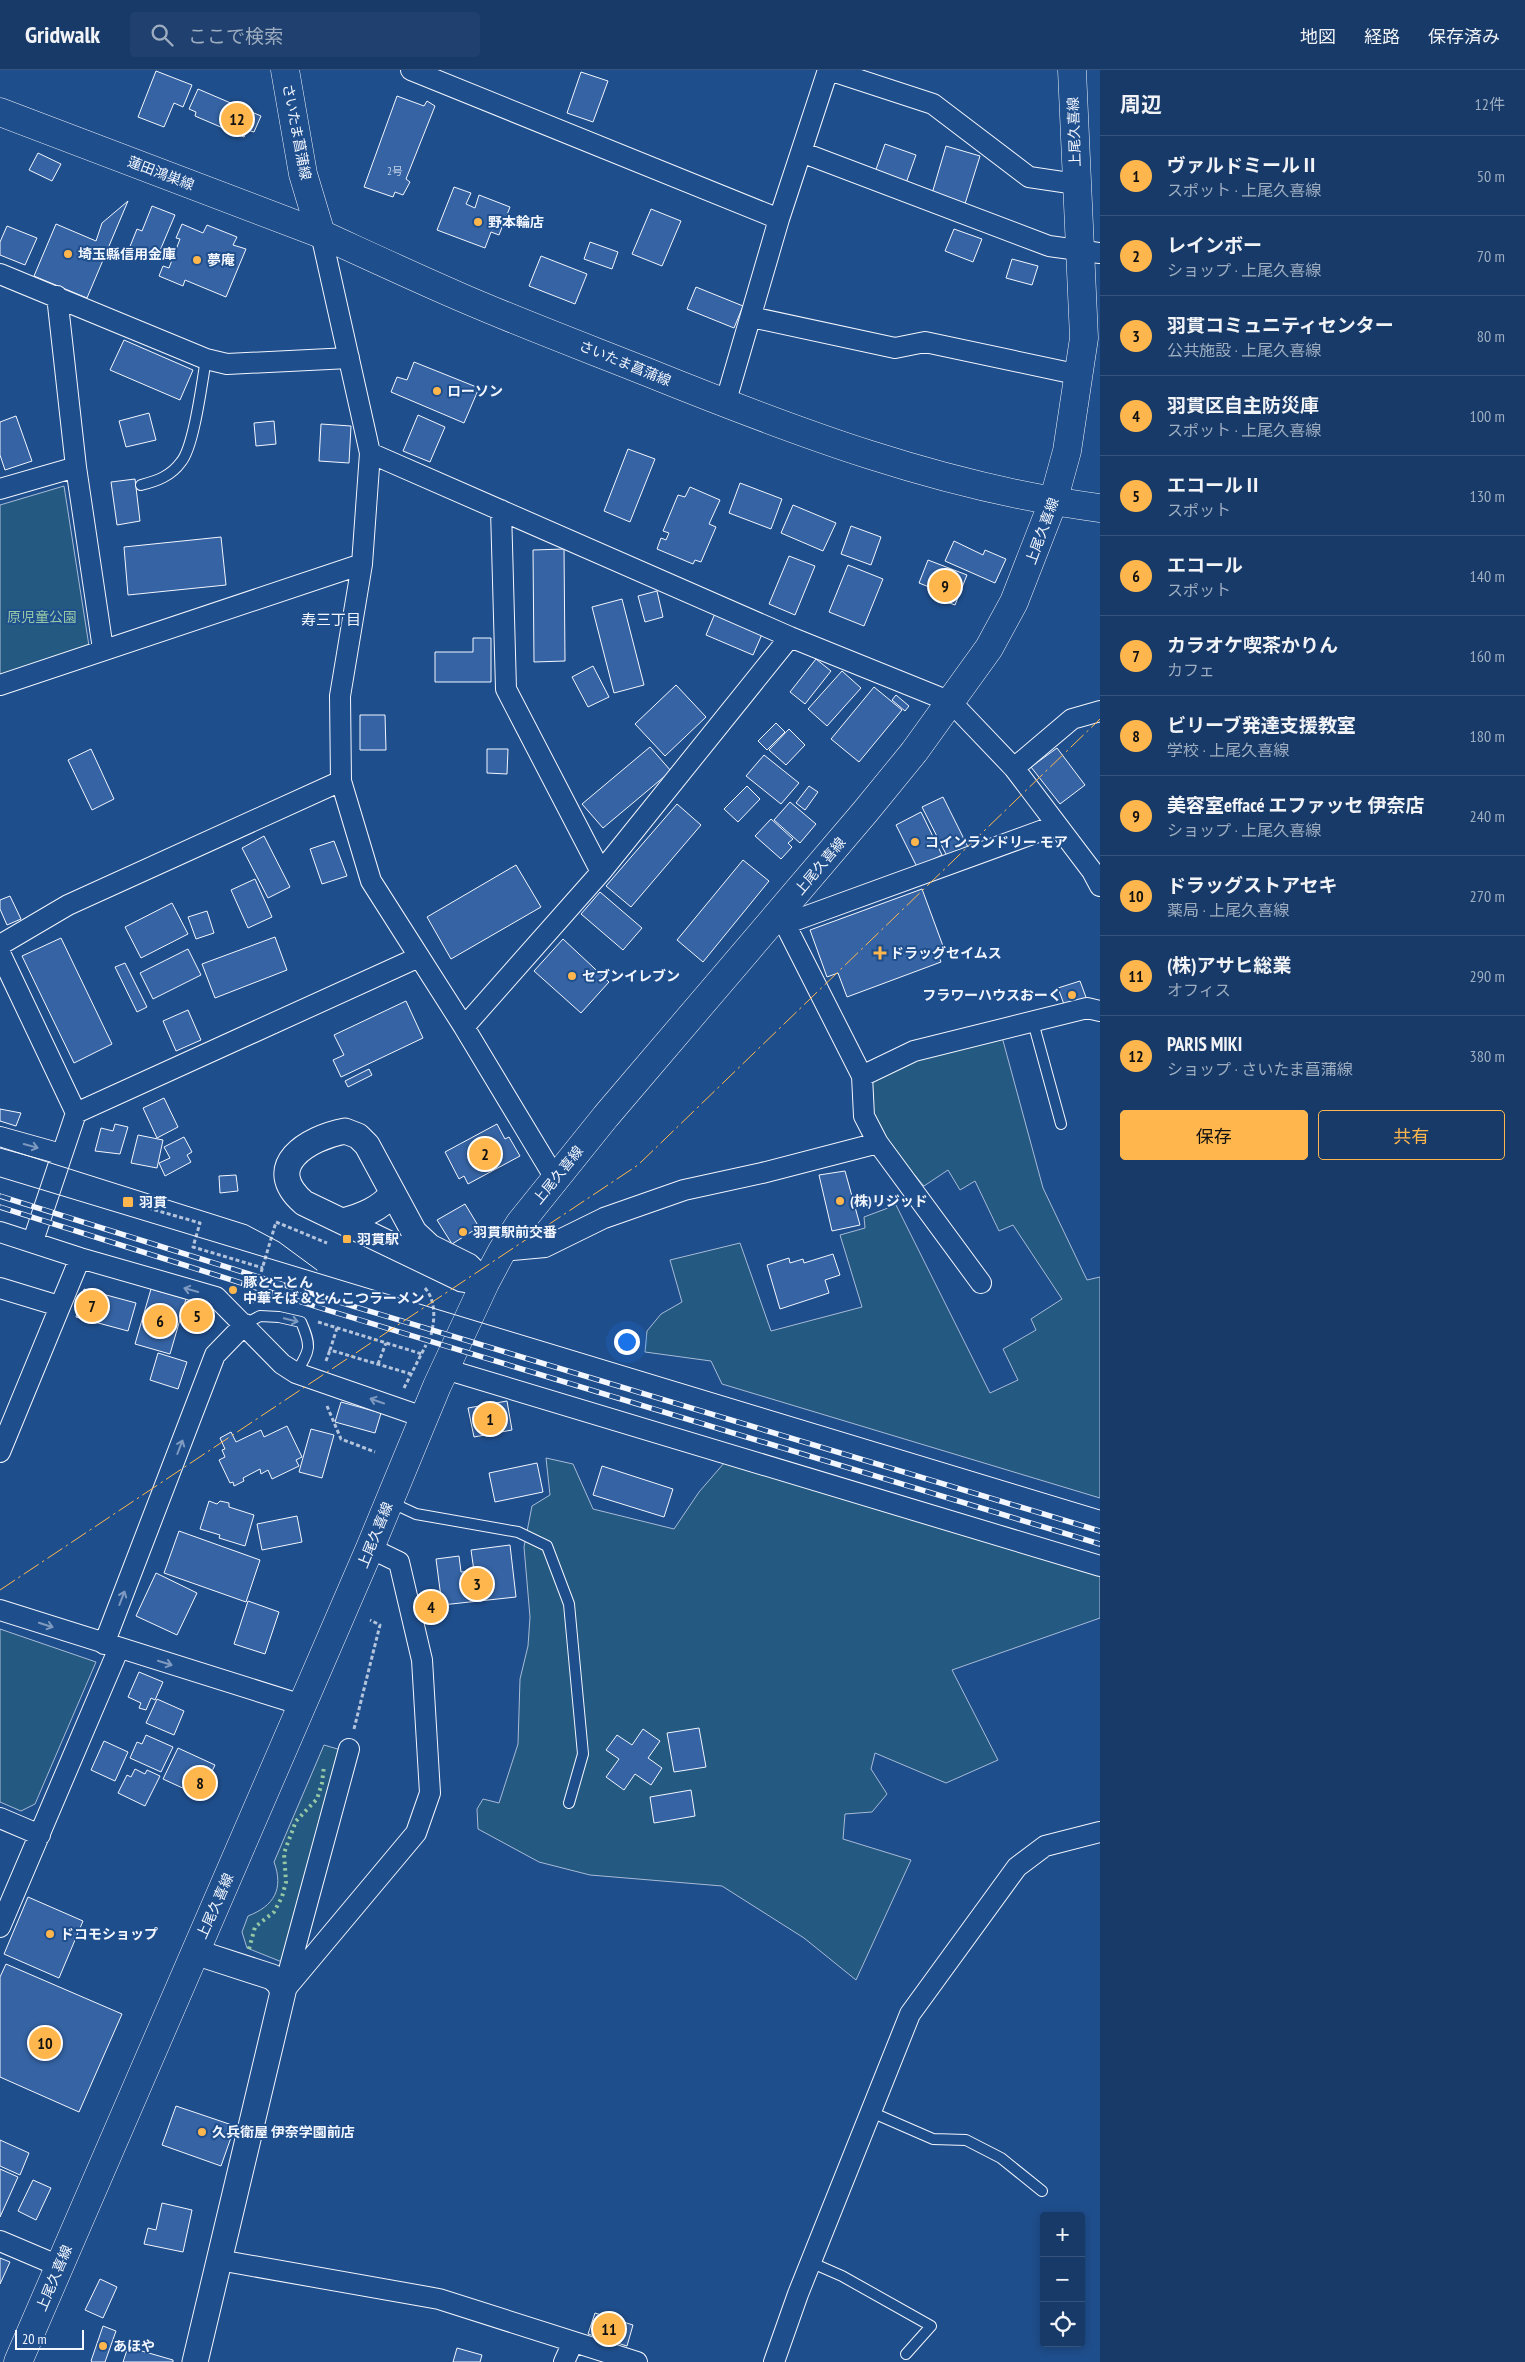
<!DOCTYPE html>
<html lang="ja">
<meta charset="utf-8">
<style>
:root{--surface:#173a69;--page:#20416f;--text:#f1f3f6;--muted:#9eadc0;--line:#36547d;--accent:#ffb74d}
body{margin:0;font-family:"PT Sans Narrow","Noto Sans JP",sans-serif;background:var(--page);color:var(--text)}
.controls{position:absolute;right:15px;bottom:15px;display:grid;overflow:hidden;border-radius:5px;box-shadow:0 2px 8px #0003}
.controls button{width:45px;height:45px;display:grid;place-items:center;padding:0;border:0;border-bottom:1px solid var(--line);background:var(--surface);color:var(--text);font:25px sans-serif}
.scale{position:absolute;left:15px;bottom:12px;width:69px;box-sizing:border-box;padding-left:5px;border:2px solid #f2f6ff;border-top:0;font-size:14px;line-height:18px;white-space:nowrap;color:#f2f6ff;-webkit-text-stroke:4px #1f4e8c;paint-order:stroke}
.you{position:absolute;left:626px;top:1271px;width:18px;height:18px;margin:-12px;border:4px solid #fff;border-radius:50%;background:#1a73e8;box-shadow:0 0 0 8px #1a73e833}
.badge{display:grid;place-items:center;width:32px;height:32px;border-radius:50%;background:var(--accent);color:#111;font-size:16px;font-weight:700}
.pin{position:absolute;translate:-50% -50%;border:2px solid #fff;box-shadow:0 1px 5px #0006}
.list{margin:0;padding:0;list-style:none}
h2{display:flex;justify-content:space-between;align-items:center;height:65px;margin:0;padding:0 20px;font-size:21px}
h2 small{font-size:16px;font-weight:400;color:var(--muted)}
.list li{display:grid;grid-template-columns:32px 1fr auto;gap:15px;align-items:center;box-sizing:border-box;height:80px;padding:0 20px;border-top:1px solid var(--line)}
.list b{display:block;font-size:19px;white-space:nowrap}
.list p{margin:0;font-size:16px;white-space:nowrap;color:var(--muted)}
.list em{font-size:16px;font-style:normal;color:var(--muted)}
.actions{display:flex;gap:10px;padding:15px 20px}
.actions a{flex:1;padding:11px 0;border:1px solid var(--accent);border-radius:5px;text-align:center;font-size:18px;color:var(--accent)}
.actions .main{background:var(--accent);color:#111}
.icon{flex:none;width:28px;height:28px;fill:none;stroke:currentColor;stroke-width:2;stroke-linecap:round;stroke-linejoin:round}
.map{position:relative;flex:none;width:1100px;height:2292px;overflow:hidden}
header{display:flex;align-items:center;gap:30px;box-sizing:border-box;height:70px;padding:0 25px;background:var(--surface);border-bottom:1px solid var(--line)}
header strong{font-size:24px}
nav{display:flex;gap:28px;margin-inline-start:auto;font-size:18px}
.search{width:350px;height:45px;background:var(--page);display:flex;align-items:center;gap:12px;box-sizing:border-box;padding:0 18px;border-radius:5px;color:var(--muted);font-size:19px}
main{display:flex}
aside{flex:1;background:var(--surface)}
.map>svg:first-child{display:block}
</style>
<header>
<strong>Gridwalk</strong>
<div class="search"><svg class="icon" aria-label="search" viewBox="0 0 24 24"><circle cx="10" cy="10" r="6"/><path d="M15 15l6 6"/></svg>ここで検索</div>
<nav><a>地図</a><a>経路</a><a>保存済み</a></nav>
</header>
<main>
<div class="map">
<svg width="1100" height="2292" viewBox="0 0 1100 2292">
<rect width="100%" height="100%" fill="#1f4e8c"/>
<path fill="#245a82" stroke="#a8bbd7" d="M64 416 89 576 0 606V435Z
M1002 967 1043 1118 1087 1210 1100 1207V1428L722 1314 711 1291 645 1282 647 1261 661 1244 682 1232 670 1190 740 1173 771 1261 862 1237 840 1165 865 1158 864 1147 896 1135 990 1323 1018 1310 1003 1279 1036 1260 1031 1249 1062 1229 1013 1155 999 1161 975 1111 960 1120 948 1100 924 1116 877 1061 872 1040 870 1010 919 987Z
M546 1388 573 1394 593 1439 674 1459 699 1422 725 1392 1100 1503V1548L952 1600 998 1690 946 1713 875 1683 871 1699 887 1724 872 1742 845 1744 843 1769 911 1790 856 1910 804 1868 722 1816 590 1805 539 1792 478 1759 477 1739 483 1729 499 1733 518 1674 520 1609 528 1576 530 1547 524 1477 532 1436 550 1425Z
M0 1559 96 1592 35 1734 21 1741 0 1732Z
M324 1675 341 1680 282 1892 247 1878 242 1862 248 1846C274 1836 284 1819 274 1792Z"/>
<path fill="#3563a3" stroke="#f2f6ff" d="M156 1 192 15 183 37 174 33 164 57 138 47Z
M581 2 608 11 593 52 567 43Z
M198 19 261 46 254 62 247 60 244 67 195 46 196 42 189 39Z
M397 26 424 36 427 31 435 36 406 109 410 112 403 125 395 122 393 127 364 117Z
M885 74 916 85 905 116 874 105Z
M946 76 980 86 964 137 931 127Z
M38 83 61 94 52 111 29 100Z
M454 117 471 123 466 134 475 138 479 125 510 137 499 165 491 162 485 178 437 160Z
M128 131 87 228 34 206 56 154 96 171 102 153Z
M152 136 175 145 156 190 129 179 137 159 142 161Z
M651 139 681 151 662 196 632 184Z
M182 154 203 163 207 155 237 167 233 175 246 179 226 227 185 210 183 216 159 206 163 196 169 198 180 169 176 168Z
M7 156 37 168 25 195 0 185V172Z
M954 159 982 169 973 192 945 181Z
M590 172 618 182 612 199 584 189Z
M541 186 587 204 575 234 529 216Z
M1012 189 1038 196 1032 215 1006 208Z
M696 217 743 236 734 258 687 239Z
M124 270 193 300 180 330 110 300Z
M414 292 479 318 464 353 391 322 397 307 407 310Z
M149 343 156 370 126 377 119 351Z
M418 345 445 357 430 392 403 381Z
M16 346 32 391 5 400 0 385V352Z
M274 351 276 374 256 376 254 353Z
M321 354 351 356 349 393 319 391Z
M628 379 655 389 630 452 604 441Z
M135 409 140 451 117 455 111 412Z
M740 413 782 429 771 459 729 443Z
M690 417 720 430 709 454 716 457 701 492 695 490 693 494 657 479 661 468 666 470 669 463 663 461 678 425 685 427Z
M793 435 836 453 823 481 781 463Z
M851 456 881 467 871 495 841 484Z
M221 467 226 515 128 525 124 477Z
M954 471 983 485 985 480 1006 489 995 513 945 491Z
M564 479 565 591 534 592 533 480Z
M789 486 815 496 795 545 769 534Z
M928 490 967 505 955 535 931 526 934 519 919 513Z
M848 495 883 509 864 556 829 542Z
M657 521 663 547 645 552 638 526Z
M622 529 644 615 614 623 592 537Z
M716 541 763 562 753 585 706 565Z
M473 568H491V612H435V582H473Z
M816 589 831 601 805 634 790 622Z
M593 596 609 627 588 637 572 607Z
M842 601 861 618 827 656 808 639Z
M676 615 706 647 665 686 635 654Z
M874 617 902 640 859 692 831 669Z
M896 625 909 636 905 641 892 630Z
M360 645H385L386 680H360Z
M776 653 785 662 767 680 758 671Z
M789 659 805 675 786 695 769 680Z
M650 677 671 701 603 758 582 734Z
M1057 678 1085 715 1060 734 1031 697Z
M91 679 114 729 92 740 68 690Z
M487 679H508L507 704 487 703Z
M764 685 799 713 781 734 746 706Z
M747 716 760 729 738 752 724 739Z
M809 716 818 722 805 740 796 733Z
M943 727 968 777 948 788 922 737Z
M790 732 816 754 800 773 774 750Z
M677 734 701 755 631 837 606 816Z
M921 742 942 785 917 797 896 755Z
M771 749 793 769 788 773 792 777 781 789 755 766Z
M264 766 290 817 268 828 242 778Z
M334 771 347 806 322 814 310 779Z
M743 790 769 811 703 892 677 870Z
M516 795 541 837 451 889 427 847Z
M255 809 272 847 248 858 231 820Z
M922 819 943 876 936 879 941 892 847 927 838 903 827 907 810 860Z
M600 822 642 858 623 880 581 844Z
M10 826 21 849 7 855 0 839V830Z
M172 833 188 864 141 888 125 857Z
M207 841 214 863 196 869 188 847Z
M275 867 287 900 215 928 202 894Z
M61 868 112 974 74 993 22 886Z
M563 869 609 912 581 943 534 901Z
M188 879 201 905 153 929 140 903Z
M125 893 147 937 137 942 115 897Z
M1080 911 1087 930 1065 937 1058 918Z
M406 931 423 968 341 1007 333 990 344 985 334 965Z
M188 940 201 970 176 981 163 951Z
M369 999 372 1005 348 1017 345 1011Z
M164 1028 178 1057 157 1068 143 1038Z
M0 1039 21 1043 16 1056 0 1051Z
M115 1054 128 1057 120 1084 95 1081 101 1058 113 1061Z
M497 1054 505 1069 509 1067 520 1086 468 1114 464 1106 459 1109 445 1082Z
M138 1065 163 1070 157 1098 131 1093Z
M184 1067 192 1082 187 1085 191 1092 165 1106 159 1093 170 1088 164 1077Z
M845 1101 860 1155 832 1161 819 1105Z
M236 1105 238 1121 220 1123 219 1106Z
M465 1134 479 1157 452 1174 437 1150Z
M833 1184 840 1205 825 1210 829 1223 780 1239 767 1195 789 1188 790 1193 803 1189 804 1193Z
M84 1219 136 1233 128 1261 76 1247Z
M151 1219 186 1229 170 1284 135 1274Z
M193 1229 210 1235 201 1262 184 1256Z
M158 1283 187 1292 178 1319 150 1310Z
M507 1331 512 1360 474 1367 468 1338Z
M341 1332 381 1343 375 1363 335 1352Z
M287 1356 302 1387 296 1390 299 1396 272 1409 268 1400 261 1404 260 1399 243 1408 244 1411 234 1416 233 1412 230 1413 219 1390 225 1387 222 1380 225 1379 220 1368 231 1362 236 1372 261 1360 264 1367Z
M311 1359 334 1365 322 1408 299 1402Z
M537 1393 543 1422 495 1432 489 1403Z
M602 1396 673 1419 664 1447 593 1425Z
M209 1431 217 1434 220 1431 229 1433V1437L254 1445 245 1476 219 1468 220 1465 200 1459Z
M297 1446 302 1472 262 1480 257 1454Z
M179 1461 260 1490 246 1532 164 1503Z
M510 1475 516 1527 442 1535 436 1489 459 1486 461 1502 474 1501 471 1480Z
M156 1503 197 1523 177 1565 136 1546Z
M440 1529 442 1541 423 1544 421 1532Z
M248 1531 279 1542 265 1584 234 1574Z
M139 1602 163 1612 155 1630 151 1628 146 1640 139 1638 141 1633 128 1627Z
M157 1629 184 1641 174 1665 146 1653Z
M699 1658 706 1697 674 1702 667 1663Z
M643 1659 660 1671 648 1688 662 1698 651 1715 635 1704 624 1720 606 1707 619 1689 606 1680 617 1665 632 1675Z
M146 1665 173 1677 161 1702 130 1688 137 1672 142 1674Z
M104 1671 128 1682 115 1711 91 1700Z
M178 1678 215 1695 200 1726 163 1709Z
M135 1699 145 1704 147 1700 160 1706 145 1736 118 1723 127 1705 131 1707Z
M691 1720 695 1746 654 1753 650 1727Z
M28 1827 83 1851 59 1908 4 1884Z
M6 1894 122 1944 79 2042 0 2007V1907Z
M176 2036 235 2056 221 2096 162 2075Z
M0 2070 29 2083 20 2105 0 2096Z
M0 2099 18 2107 0 2147Z
M33 2110 51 2118 36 2150 18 2141Z
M162 2133 192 2140 183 2182 144 2174 148 2158 156 2160Z
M0 2188 10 2192 0 2214Z
M100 2209 117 2217 103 2248 85 2240Z
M595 2243 633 2255 627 2276 588 2264Z
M103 2256 116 2261 105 2292H92L91 2291Z
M128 2277 173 2290V2292H123Z
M457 2278 482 2285 480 2292H453Z"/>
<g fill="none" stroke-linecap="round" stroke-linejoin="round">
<g stroke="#f2f6ff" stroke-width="12">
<path id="service" d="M141 415C157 411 171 406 181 392 194 377 202 312 206 289
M1033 952 1061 1054
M245 1254 260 1246 279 1247 301 1252C312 1277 310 1280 296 1303
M390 1432 416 1444 518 1462 547 1476 569 1534 583 1684 569 1733
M871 2042 933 2069 966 2070 1001 2088 1042 2121
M810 2192 842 2206 931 2256 906 2284"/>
</g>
<g stroke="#f2f6ff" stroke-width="22">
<path id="minor" d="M411 0 779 149
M829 0 933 34 1029 107 1076 114
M801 82 1049 176 1100 183
M321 164 370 383 362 494 340 626 341 711 371 811 464 957 555 1108
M0 204 206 289 227 294 349 288
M751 247 895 278 925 272 1080 305
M725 334 779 149 828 0
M370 383 790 567 951 632 1014 698 1092 801 1100 816
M76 397 103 579
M0 419 76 397 57 226
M501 440 506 619 601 802
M0 615 362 494
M1014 698 1072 649 1100 641
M785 854 1057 755
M0 875 68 835 341 711
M0 883 76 1043
M464 957 601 802 790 567
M862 1006 914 981 1087 938 1100 941
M0 1067 61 1084
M878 1073 981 1213
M0 1162 80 1188 216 1227 282 1294 296 1303 423 1347
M33 1171 76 1043 419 887
M502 1181 545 1177 604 1148 684 1120 762 1103 878 1073 864 1046 862 1006 785 854 777 847
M0 1218 59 1236
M445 1299 1100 1496
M0 1382 80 1188
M0 1540 302 1635
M104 1574 215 1285 245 1254
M0 1748 40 1765
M0 1857 119 1578
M285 1915 349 1679
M283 1922 416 1763 430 1723 422 1590 399 1492 370 1478
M0 2171 59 2196
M219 2190 439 2229 637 2292
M564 2292 573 2272
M774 2292 798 2224 910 1944 1017 1797 1045 1776 1100 1762"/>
</g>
<g stroke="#f2f6ff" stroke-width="27">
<path id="tertiary" d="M345 1061 358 1066 367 1075 414 1162 430 1177 468 1196 485 1213 462 1209 304 1133C261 1096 308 1068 345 1061Z
M343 1151C362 1146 380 1139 393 1123
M195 2292 283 1922 279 1913 272 1907 195 1882"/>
</g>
<g stroke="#f2f6ff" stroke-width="29">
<path id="secondary" d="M0 42 321 164"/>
</g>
<g stroke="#f2f6ff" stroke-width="29">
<path id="primary" d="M285 0 303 104 321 164C367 185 412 206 458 226 520 253 584 277 647 302 793 361 943 418 1100 438
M18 2292 370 1478 437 1316 485 1213 502 1181 520 1153 606 1046 865 742 914 682 989 578 1014 532 1053 432 1067 381 1084 268 1072 0"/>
</g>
<path stroke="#b3c4dc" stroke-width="3" stroke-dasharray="4 2.5" stroke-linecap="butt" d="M148 1138 200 1153 193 1177 263 1198
M425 1218C436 1231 435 1249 431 1265
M252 1233 276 1152 327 1173
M318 1252 422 1284
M337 1258 330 1280 411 1304
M326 1291 330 1280
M378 1294 386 1273
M404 1318 426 1275
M327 1336 341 1369 375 1382
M354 1659 380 1555 370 1550"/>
<use href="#service" stroke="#1f4e8c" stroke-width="10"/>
<use href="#minor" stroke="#1f4e8c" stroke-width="20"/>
<use href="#tertiary" stroke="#1f4e8c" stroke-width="25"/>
<use href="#secondary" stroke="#1f4e8c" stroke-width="28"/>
<use href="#primary" stroke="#1f4e8c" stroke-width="28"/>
<path stroke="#f2f6ff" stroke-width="1" d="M0 1077 247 1155 279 1172 317 1200
M0 1107 1100 1440"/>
<g stroke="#f2f6ff" stroke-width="5.5">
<path id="rail" d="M0 1126 329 1229 1100 1461
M0 1137 327 1240 1100 1474"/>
</g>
<use href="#rail" stroke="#1f4e8c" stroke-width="4" stroke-dasharray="11" stroke-linecap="butt"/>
<path stroke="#97c8a6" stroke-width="4" stroke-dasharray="2.5 4" stroke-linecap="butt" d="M249 1879 255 1857 274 1842 282 1827 286 1812 284 1783 296 1751 317 1729 322 1713 324 1696"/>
<path stroke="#ffb74d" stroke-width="1" stroke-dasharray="18 4 2.5 4" stroke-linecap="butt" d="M0 1520 638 1095 1100 649"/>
</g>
<defs><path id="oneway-shaft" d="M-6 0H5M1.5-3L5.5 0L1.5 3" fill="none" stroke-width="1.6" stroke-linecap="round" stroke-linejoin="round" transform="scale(1.25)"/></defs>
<g stroke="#7e9ac0">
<use href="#oneway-shaft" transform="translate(31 1076) rotate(15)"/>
<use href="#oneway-shaft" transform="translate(191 1220) rotate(-164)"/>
<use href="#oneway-shaft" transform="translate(291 1250) rotate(14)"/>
<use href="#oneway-shaft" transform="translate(377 1331) rotate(-161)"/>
<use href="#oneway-shaft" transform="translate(180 1377) rotate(-69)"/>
<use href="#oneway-shaft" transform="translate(122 1528) rotate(-69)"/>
<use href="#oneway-shaft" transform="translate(46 1555) rotate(18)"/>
<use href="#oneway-shaft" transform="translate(165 1593) rotate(17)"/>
</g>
<g fill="#ffb74d" stroke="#1f4e8c" stroke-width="2">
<circle cx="478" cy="152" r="5"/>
<circle cx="68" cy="184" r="5"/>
<circle cx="197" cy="190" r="5"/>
<circle cx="437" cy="321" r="5"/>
<circle cx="915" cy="772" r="5"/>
<path d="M877.5 875.5h5v5h5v5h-5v5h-5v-5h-5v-5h5z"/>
<circle cx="572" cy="906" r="5"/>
<circle cx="1072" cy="925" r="5"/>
<circle cx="840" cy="1131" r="5"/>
<rect x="122" y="1126" width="12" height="12" rx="2.5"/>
<circle cx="463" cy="1162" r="5"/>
<rect x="342" y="1164" width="10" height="10" rx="2.5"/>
<circle cx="233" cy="1220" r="5"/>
<circle cx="50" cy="1864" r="5"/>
<circle cx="202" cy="2062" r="5"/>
<circle cx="103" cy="2276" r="5"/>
</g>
<g text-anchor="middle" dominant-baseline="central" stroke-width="4" stroke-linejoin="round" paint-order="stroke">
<g font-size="11" fill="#c3d1e8">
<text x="395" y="101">2号</text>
</g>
<g font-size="14" fill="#f2f6ff" stroke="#1f4e8c">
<text transform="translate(297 62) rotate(79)">さいたま菖蒲線</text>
<text transform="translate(1074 62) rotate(-92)">上尾久喜線</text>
<text transform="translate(161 103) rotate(21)">蓮田鴻巣線</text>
<text transform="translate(625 293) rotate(22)">さいたま菖蒲線</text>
<text transform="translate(1042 461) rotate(-70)">上尾久喜線</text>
<text transform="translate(820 796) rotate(-50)">上尾久喜線</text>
<text transform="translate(558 1105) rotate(-51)">上尾久喜線</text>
<text transform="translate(375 1465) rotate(-68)">上尾久喜線</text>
<text transform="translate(215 1836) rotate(-66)">上尾久喜線</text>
<text transform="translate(54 2208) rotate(-67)">上尾久喜線</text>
</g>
<g font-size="14" font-weight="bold" fill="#f2f6ff" stroke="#1f4e8c" text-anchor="start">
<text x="488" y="152">野本輪店</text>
<text x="78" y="184">埼玉縣信用金庫</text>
<text x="207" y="190">夢庵</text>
<text x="447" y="321">ローソン</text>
<text x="925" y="772">コインランドリー モア</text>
<text x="890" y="883">ドラッグセイムス</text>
<text x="582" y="906">セブンイレブン</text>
<text x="1062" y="925" text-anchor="end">フラワーハウスおーく</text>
<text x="850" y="1131">(株)リジッド</text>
<text x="139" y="1132">羽貫</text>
<text x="473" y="1162">羽貫駅前交番</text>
<text x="357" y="1169">羽貫駅</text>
<text x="243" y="1212">豚とことん<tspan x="243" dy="16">中華そば＆とんこつラーメン</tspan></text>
<text x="60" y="1864">ドコモショップ</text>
<text x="212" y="2062">久兵衛屋 伊奈学園前店</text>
<text x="113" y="2276">あほや</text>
</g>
<g font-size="14" fill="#97c8a6" stroke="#1f4e8c">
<text x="42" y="547">原児童公園</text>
</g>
<g font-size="15" fill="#f2f6ff" stroke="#1f4e8c">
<text x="331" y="549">寿三丁目</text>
</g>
</g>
</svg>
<div class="controls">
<button>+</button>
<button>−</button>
<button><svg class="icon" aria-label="locate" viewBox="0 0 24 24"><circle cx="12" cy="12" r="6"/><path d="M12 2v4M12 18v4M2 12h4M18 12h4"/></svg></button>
</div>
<div class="scale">20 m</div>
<div class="you"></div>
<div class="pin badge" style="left:490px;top:1349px">1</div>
<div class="pin badge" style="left:485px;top:1084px">2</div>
<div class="pin badge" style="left:477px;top:1514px">3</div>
<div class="pin badge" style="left:431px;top:1537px">4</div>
<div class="pin badge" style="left:197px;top:1246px">5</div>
<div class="pin badge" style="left:160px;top:1251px">6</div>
<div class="pin badge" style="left:92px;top:1236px">7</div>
<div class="pin badge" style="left:200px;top:1713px">8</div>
<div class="pin badge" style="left:945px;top:516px">9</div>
<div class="pin badge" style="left:45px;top:1973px">10</div>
<div class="pin badge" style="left:609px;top:2259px">11</div>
<div class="pin badge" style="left:237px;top:49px">12</div>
</div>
<aside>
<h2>周辺<small>12件</small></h2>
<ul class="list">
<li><span class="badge">1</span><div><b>ヴァルドミールⅡ</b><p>スポット · 上尾久喜線</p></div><em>50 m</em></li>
<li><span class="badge">2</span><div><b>レインボー</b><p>ショップ · 上尾久喜線</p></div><em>70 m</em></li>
<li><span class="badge">3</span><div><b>羽貫コミュニティセンター</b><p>公共施設 · 上尾久喜線</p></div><em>80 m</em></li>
<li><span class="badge">4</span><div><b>羽貫区自主防災庫</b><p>スポット · 上尾久喜線</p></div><em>100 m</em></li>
<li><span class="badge">5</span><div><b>エコールⅡ</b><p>スポット</p></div><em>130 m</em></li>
<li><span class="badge">6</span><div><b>エコール</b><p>スポット</p></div><em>140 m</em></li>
<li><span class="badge">7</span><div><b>カラオケ喫茶かりん</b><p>カフェ</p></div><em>160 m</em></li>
<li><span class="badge">8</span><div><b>ビリーブ発達支援教室</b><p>学校 · 上尾久喜線</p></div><em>180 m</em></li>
<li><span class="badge">9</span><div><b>美容室effacé エファッセ 伊奈店</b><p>ショップ · 上尾久喜線</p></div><em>240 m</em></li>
<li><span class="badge">10</span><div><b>ドラッグストアセキ</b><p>薬局 · 上尾久喜線</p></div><em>270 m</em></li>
<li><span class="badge">11</span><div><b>(株)アサヒ総業</b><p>オフィス</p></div><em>290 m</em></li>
<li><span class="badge">12</span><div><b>PARIS MIKI</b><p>ショップ · さいたま菖蒲線</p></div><em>380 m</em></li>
</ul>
<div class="actions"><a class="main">保存</a><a>共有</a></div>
</aside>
</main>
